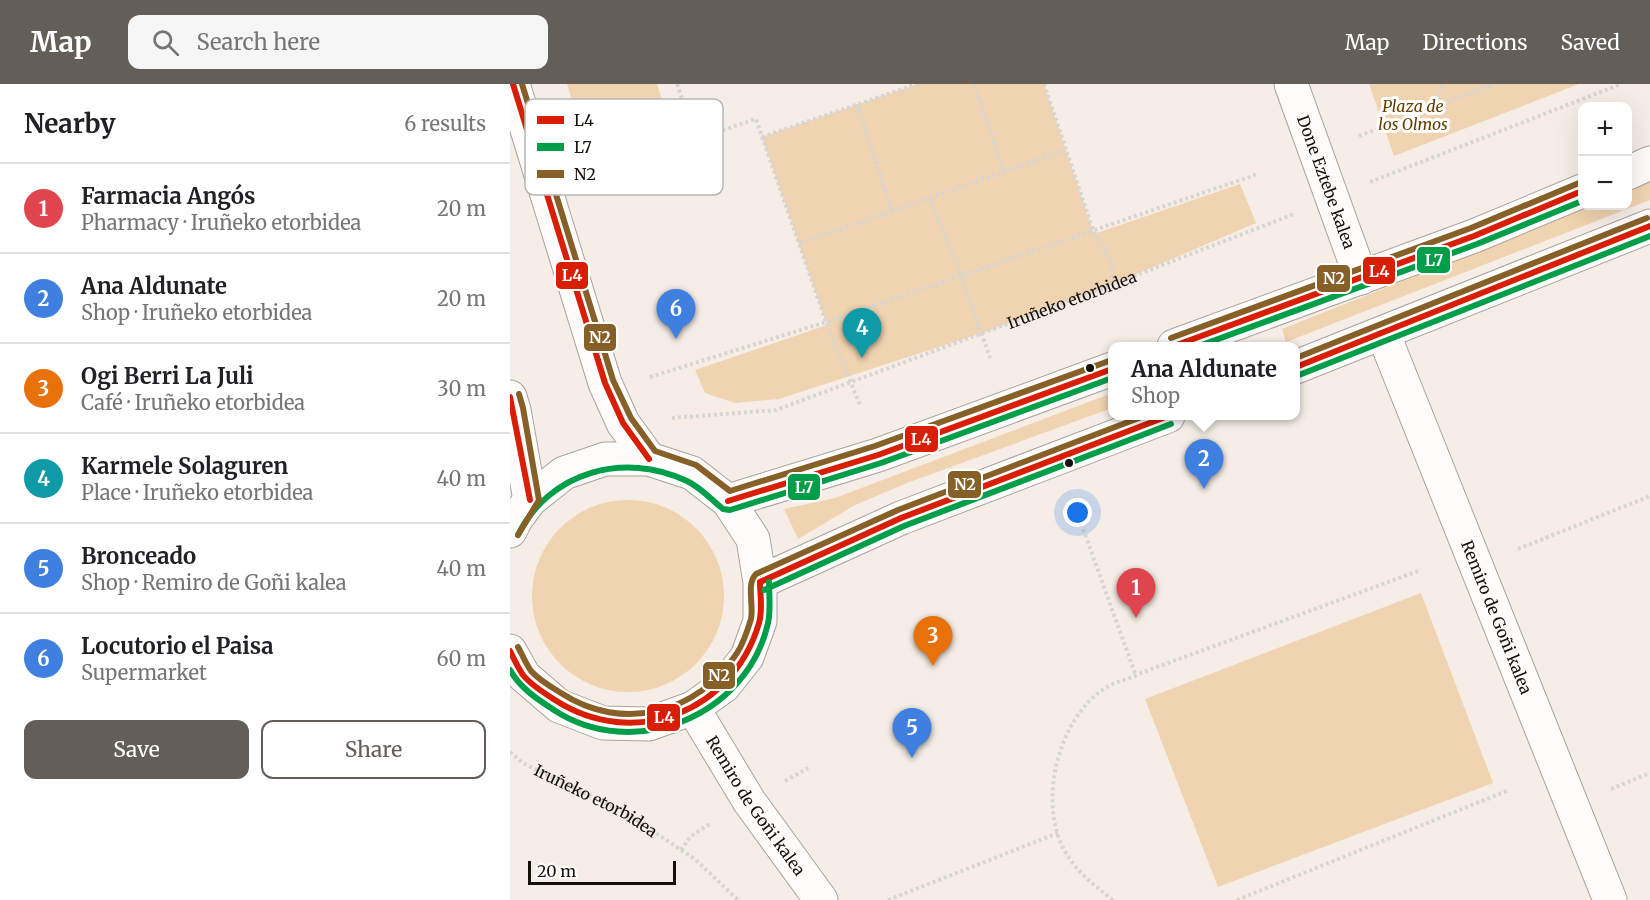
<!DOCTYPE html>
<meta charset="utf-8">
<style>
:root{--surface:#fff;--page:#f6f6f6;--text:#202124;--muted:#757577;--line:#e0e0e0;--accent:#635e57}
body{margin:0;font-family:Merriweather,serif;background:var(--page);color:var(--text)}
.controls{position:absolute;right:18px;top:18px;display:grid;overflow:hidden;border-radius:12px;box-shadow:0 6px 24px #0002}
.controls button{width:54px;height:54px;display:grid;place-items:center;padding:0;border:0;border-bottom:2px solid var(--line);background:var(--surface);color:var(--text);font:30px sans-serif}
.scale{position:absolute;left:18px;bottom:15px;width:148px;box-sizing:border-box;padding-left:6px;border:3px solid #14100a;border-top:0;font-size:16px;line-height:21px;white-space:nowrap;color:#14100a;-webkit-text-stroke:4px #fff;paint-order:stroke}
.you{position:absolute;left:568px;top:429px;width:21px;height:21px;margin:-15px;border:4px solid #fff;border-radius:50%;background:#1a73e8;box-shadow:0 0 0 9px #1a73e833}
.badge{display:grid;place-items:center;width:39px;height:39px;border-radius:50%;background:var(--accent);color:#fff;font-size:20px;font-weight:700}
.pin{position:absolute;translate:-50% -50px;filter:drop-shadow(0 2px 3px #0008)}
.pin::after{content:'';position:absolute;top:32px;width:21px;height:18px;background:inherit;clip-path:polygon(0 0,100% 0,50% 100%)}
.popup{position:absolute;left:598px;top:258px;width:192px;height:78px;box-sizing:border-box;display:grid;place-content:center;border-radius:12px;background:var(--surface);filter:drop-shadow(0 2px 4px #0005);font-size:20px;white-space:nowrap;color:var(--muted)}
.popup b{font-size:22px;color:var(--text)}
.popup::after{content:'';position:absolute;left:50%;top:100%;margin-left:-12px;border:12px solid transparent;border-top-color:var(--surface)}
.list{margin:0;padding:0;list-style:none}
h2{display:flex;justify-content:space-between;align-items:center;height:78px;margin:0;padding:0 24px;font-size:26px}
h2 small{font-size:20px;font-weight:400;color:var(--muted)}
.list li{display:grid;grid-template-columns:39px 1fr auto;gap:18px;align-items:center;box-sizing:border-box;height:90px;padding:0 24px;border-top:2px solid var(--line)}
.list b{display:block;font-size:22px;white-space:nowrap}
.list p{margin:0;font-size:20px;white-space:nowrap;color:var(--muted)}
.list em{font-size:20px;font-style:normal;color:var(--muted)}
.actions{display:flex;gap:12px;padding:18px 24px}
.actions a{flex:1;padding:14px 0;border:2px solid var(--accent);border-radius:12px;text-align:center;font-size:21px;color:var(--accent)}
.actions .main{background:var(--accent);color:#fff}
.icon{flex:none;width:33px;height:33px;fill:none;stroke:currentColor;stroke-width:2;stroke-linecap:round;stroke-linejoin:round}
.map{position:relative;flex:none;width:1140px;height:816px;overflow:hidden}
header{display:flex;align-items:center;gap:36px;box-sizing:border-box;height:84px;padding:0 30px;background:var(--accent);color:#fff}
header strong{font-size:28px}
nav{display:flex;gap:33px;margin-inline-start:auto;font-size:21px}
.search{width:420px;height:54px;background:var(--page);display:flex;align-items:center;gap:15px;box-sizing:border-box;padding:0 21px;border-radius:12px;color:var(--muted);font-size:22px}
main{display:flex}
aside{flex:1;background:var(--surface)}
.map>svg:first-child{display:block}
</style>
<header>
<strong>Map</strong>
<div class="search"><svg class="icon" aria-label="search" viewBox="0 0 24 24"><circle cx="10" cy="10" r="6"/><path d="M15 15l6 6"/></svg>Search here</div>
<nav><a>Map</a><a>Directions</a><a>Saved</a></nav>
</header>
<main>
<aside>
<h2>Nearby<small>6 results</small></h2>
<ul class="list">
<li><span class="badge" style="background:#e0444e">1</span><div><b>Farmacia Angós</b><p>Pharmacy · Iruñeko etorbidea</p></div><em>20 m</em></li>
<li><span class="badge" style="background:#3f7fe0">2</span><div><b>Ana Aldunate</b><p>Shop · Iruñeko etorbidea</p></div><em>20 m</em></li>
<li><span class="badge" style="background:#e8710a">3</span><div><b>Ogi Berri La Juli</b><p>Café · Iruñeko etorbidea</p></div><em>30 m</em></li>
<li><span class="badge" style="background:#0f9aa8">4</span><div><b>Karmele Solaguren</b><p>Place · Iruñeko etorbidea</p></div><em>40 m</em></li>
<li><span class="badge" style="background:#3f7fe0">5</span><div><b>Bronceado</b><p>Shop · Remiro de Goñi kalea</p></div><em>40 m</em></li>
<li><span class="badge" style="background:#3f7fe0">6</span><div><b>Locutorio el Paisa</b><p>Supermarket</p></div><em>60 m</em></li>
</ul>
<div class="actions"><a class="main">Save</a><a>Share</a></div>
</aside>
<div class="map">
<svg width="1140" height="816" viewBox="0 0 1140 816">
<rect width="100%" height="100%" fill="#f6eee6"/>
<path fill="#f0d3b0" d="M57 0H147L164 53 82 81Z
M408 0H534L584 150 730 100 746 139 601 201 472 249 269 315 225 319 195 309 185 286 317 241 252 53Z
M859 0H1069L884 72Z
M1140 98V116L776 258 772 245 1082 122H1118V107Z
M602 309V324L397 399 345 421 288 455 274 425 325 414Z
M22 512a96 96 0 1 1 192 0a96 96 0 1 1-192 0Z
M911 509 983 699 708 803 635 615Z"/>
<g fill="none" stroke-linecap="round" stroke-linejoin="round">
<g stroke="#a9a39c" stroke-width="35">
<g id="minor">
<path d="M3 0 95 299 113 339 139 375"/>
<path id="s3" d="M781 0 851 194"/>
<path id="s4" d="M873 249 1100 816"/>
<path d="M0 313 4 326 20 416"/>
<path id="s5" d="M183 624 239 717 311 816"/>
</g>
</g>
<g stroke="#a9a39c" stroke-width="35">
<path id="major" d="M1118 89 1140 79
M664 262 964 152 1072 107
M786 283 1140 142
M218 417 368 371 602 285
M0 447 6 435 20 416 54 389 95 375H139L182 389 218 417 243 455 250 498V537L237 573 214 602 183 624 139 640 93 639 49 622 14 592 0 567
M250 498 391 434 658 332"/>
</g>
<g stroke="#d7d5d2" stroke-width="4" stroke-dasharray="3 3" stroke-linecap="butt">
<path d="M167 0 185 54"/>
<path d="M464 0 494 88"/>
<path d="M534 0 583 146 602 179 601 201"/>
<path d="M347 20 382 127"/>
<path d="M927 21 931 0"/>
<path d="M849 52 983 0"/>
<path d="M252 53 407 0"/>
<path d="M76 92 246 35 316 238 350 321"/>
<path d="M860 98 1111 0"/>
<path d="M420 114 555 66"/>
<path d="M290 159 420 114 451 191 480 274"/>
<path d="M140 293 316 238 748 90"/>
<path id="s1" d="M162 334 266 326 601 201 784 130"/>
<path d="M563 417 626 592"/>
<path d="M1008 465 1140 412"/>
<path id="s2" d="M0 668 13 679 116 729 186 776 228 816"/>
<path d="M275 697 298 684"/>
<path d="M1101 705 1140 689"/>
<path d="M171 766 181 752 201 739"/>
<path d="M378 816 548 749"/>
<path d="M603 816C586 803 569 790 557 771 526 722 547 633 597 603 607 597 620 595 631 589L911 486"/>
<path d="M727 816 999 706"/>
</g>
<use href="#minor" stroke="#fefcfb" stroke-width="33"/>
<use href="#major" stroke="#fefcfb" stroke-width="33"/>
<g stroke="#fff" stroke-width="10">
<path id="bus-1" d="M3 0 95 299 113 339 139 375
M664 262 964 152 1072 107
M786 283 1140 142
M0 313 20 416
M218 417 368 371 602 285
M250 498 391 434 658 332
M0 567C4 575 8 584 13 591 21 601 34 609 45 616 124 667 223 628 249 539 253 526 250 511 250 498"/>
</g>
<g stroke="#fff" stroke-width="10">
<path id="bus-2" d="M689 262 967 160 1072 117
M789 291 1140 152
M8 451C39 388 114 367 177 397 190 403 202 416 213 425L220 426 371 379 602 294
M254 506 394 442 661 340
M0 586C10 604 27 615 44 626 123 678 237 633 258 539 261 526 259 511 259 498"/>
</g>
<g stroke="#fff" stroke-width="10">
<path id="bus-3" d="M12 0 103 296 121 334 145 367 186 381 220 407 365 362 599 277
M661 254 961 144 1069 99
M786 274 1137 134
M8 451 29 416 13 324 9 310
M8 563C12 570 16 580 21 587 29 596 41 603 51 609 112 649 188 630 227 569 233 560 238 545 241 535 244 521 236 500 246 490L388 426 634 332"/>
</g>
<use href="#bus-1" stroke="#d81e05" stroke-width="6"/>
<use href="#bus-2" stroke="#009e49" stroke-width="6"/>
<use href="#bus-3" stroke="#876028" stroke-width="6"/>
</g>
<g fill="#14100a" stroke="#fff" stroke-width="2">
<circle cx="580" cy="284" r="5"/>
<circle cx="559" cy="379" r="5"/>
</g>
<g text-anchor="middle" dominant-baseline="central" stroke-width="6" stroke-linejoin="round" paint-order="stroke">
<g font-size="16" font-style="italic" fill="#623e00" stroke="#fff">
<text x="903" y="22">Plaza de<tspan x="903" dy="18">los Olmos</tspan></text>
</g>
<g font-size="16" fill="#14100a" stroke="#fff">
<text stroke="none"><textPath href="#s3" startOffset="104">Done Eztebe kalea</textPath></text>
<text stroke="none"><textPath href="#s1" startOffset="420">Iruñeko etorbidea</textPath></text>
<text stroke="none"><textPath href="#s4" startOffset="306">Remiro de Goñi kalea</textPath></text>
<text stroke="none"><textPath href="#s2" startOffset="99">Iruñeko etorbidea</textPath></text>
<text stroke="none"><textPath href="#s5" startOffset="116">Remiro de Goñi kalea</textPath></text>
</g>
</g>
<rect x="15" y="15" width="198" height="96" rx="9" fill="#fff" stroke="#b8b7b6" stroke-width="1.5"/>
<rect x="27" y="32" width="27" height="8" fill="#d81e05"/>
<rect x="27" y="59" width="27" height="8" fill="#009e49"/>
<rect x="27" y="86" width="27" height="8" fill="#876028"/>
<g font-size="16" fill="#14100a">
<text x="64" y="42">L4</text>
<text x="64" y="69">L7</text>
<text x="64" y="96">N2</text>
</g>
<g stroke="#fff" stroke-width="2">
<rect x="906" y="162" width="35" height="28" rx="6" fill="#009e49"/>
<rect x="852" y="172" width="34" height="29" rx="6" fill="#d81e05"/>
<rect x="45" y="177" width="34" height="29" rx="6" fill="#d81e05"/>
<rect x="806" y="180" width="35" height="29" rx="6" fill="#876028"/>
<rect x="73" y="239" width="34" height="29" rx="6" fill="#876028"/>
<rect x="394" y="341" width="35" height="28" rx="6" fill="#d81e05"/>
<rect x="437" y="386" width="35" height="29" rx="6" fill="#876028"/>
<rect x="277" y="389" width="34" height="28" rx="6" fill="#009e49"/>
<rect x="192" y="577" width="34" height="29" rx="6" fill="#876028"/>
<rect x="136" y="619" width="35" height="29" rx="6" fill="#d81e05"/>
</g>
<g font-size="16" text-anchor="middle" font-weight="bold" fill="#fff">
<text x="924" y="182">L7</text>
<text x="869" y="193">L4</text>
<text x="62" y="197">L4</text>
<text x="824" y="200">N2</text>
<text x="90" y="259">N2</text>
<text x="411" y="361">L4</text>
<text x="455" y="406">N2</text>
<text x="294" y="409">L7</text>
<text x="209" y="597">N2</text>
<text x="154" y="639">L4</text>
</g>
</svg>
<div class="controls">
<button>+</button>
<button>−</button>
</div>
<div class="scale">20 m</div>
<div class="you"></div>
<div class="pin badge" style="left:626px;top:534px;background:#e0444e">1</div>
<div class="pin badge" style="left:694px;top:405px;background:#3f7fe0">2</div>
<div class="popup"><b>Ana Aldunate</b>Shop</div>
<div class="pin badge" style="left:423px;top:582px;background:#e8710a">3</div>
<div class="pin badge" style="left:352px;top:274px;background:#0f9aa8">4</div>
<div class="pin badge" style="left:402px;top:674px;background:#3f7fe0">5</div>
<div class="pin badge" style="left:166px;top:255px;background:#3f7fe0">6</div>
</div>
</main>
